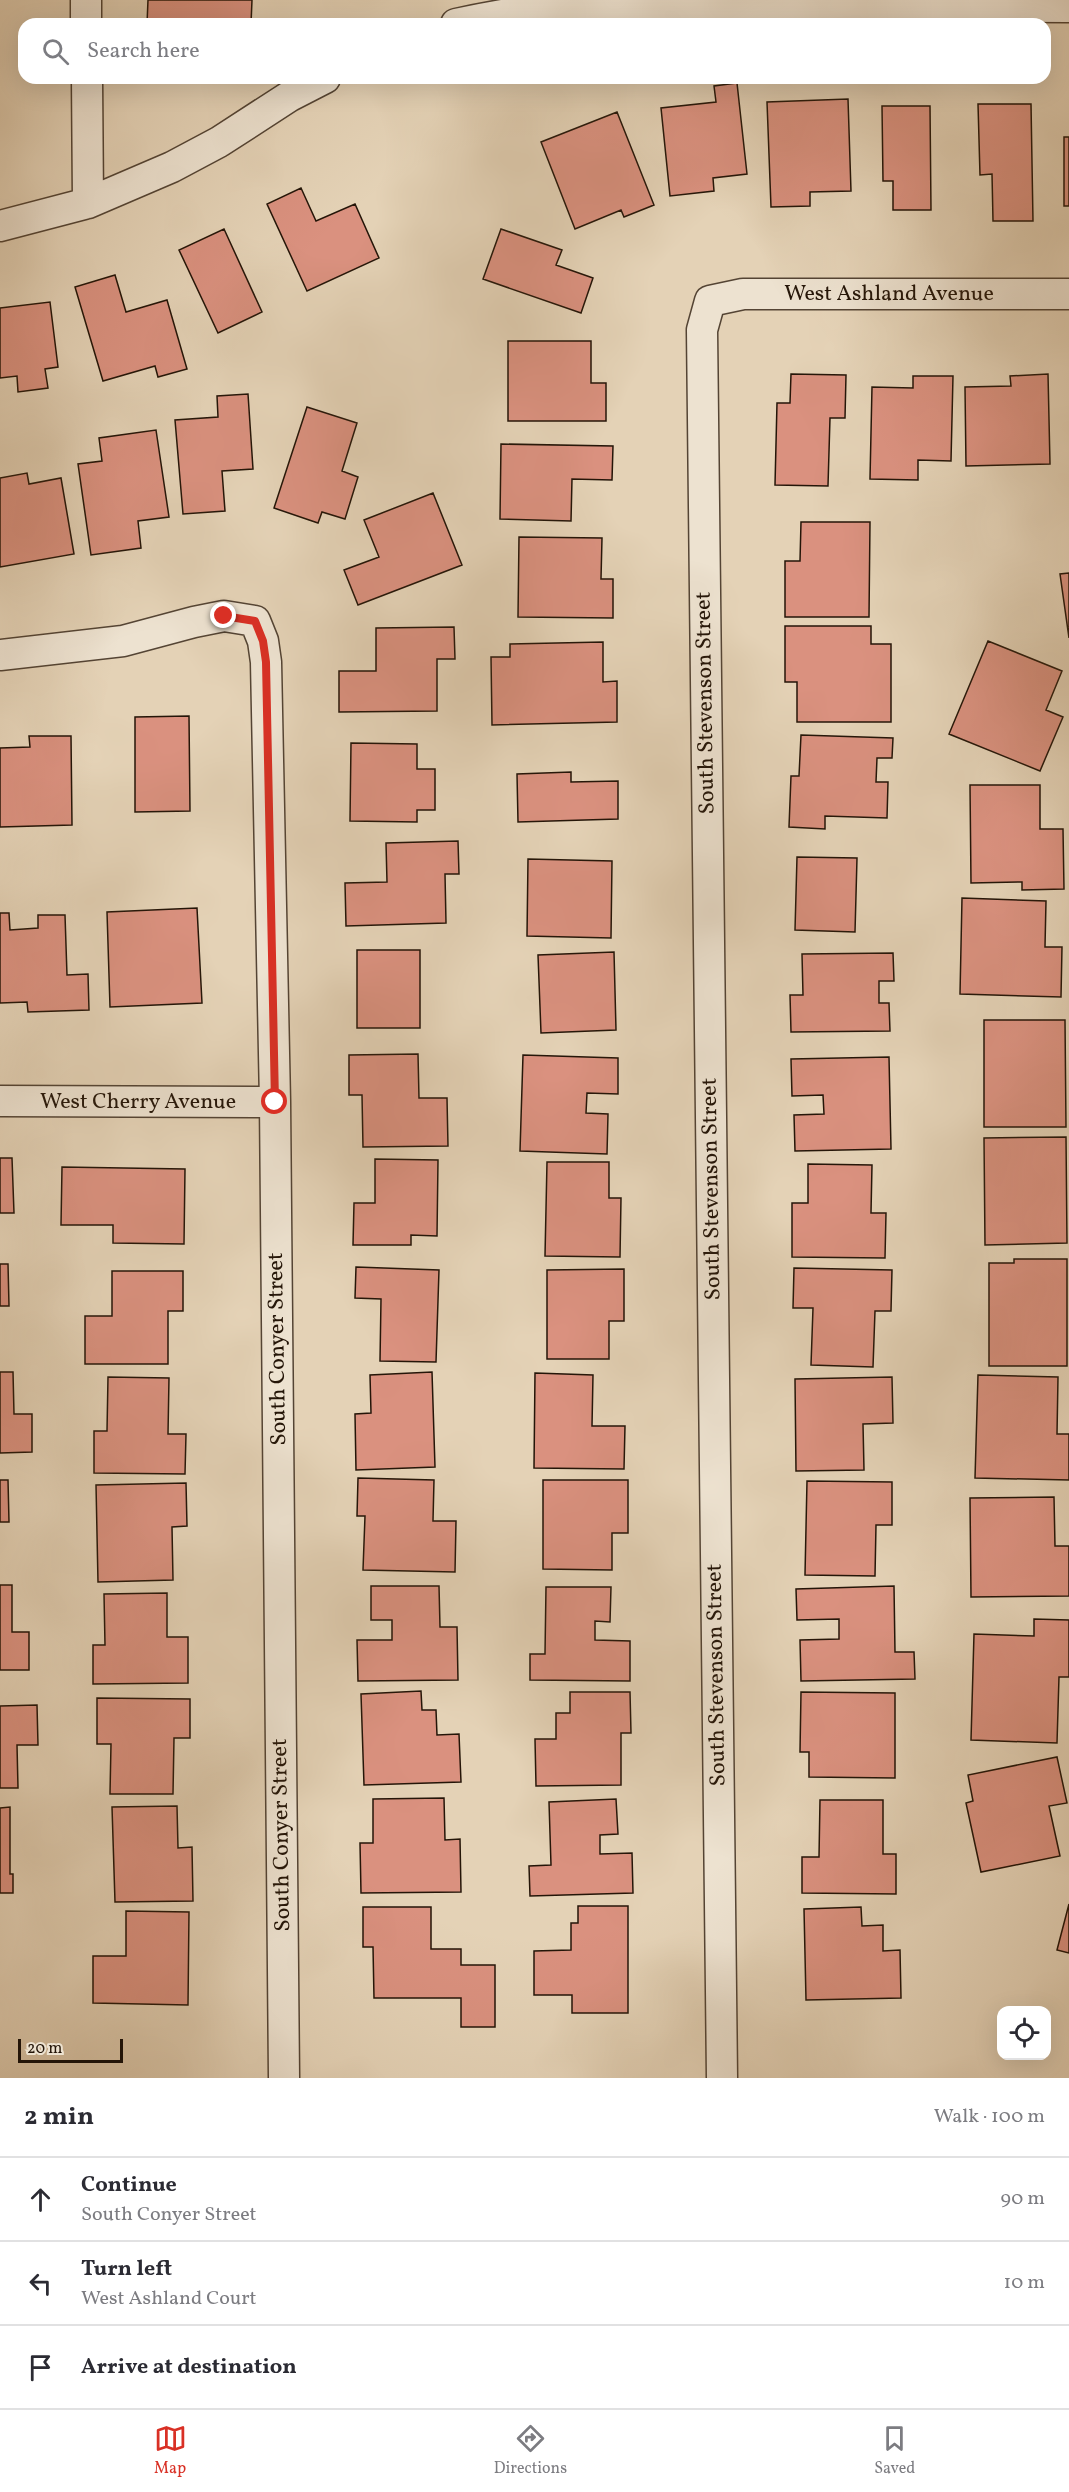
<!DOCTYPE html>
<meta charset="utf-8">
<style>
:root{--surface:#fff;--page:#f2f2f3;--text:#2b2b33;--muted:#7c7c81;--line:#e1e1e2;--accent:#d93025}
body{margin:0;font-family:Vollkorn,serif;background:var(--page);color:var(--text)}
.controls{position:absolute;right:18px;bottom:18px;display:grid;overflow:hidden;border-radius:12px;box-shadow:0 6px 24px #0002}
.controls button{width:54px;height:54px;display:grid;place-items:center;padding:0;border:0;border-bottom:2px solid var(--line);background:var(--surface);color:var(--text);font:30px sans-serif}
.scale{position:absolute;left:18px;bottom:15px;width:105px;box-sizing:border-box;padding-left:6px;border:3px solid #241508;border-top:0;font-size:16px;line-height:21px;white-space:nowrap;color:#241508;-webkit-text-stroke:4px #ede2d0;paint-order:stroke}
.stop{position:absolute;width:18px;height:18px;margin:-14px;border:4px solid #d93025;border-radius:50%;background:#fff}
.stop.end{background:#d93025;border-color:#fff;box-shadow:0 2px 6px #0008}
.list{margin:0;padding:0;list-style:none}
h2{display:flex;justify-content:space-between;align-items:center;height:78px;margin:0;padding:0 24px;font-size:26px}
h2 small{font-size:20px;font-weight:400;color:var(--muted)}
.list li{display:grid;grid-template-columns:39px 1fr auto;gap:18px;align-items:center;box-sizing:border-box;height:84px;padding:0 24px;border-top:2px solid var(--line)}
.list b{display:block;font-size:22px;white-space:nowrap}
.list p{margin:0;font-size:20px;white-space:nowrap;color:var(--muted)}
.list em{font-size:20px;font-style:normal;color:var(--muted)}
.icon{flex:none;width:33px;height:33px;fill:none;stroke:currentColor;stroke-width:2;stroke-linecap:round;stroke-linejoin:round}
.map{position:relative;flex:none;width:1069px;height:2078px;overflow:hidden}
.search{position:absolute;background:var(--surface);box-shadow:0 6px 24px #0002;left:18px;right:18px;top:18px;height:66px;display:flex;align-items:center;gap:15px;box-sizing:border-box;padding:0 21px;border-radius:18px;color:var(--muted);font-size:22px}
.sheet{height:330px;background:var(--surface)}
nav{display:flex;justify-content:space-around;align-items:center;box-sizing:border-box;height:84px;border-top:2px solid var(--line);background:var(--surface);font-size:16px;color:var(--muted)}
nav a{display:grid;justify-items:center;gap:3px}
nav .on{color:var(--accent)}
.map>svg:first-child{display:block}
</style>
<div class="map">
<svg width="1069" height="2078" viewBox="0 0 1069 2078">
<rect width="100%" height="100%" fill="#e4d2b6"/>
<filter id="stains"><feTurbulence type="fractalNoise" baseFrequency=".00333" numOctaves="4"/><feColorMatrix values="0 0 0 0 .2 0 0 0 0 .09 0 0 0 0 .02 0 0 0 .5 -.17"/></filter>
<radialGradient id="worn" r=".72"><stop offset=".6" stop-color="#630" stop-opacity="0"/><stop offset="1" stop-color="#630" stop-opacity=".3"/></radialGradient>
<path fill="#da917f" stroke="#241508" stroke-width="1.5" d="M148 0H252L251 24H147Z
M737 83 747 174 713 178 714 191 670 196 661 108 716 102 714 86Z
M848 99 851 191 810 192V206L771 207 767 102Z
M978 104H1031L1033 221H993L992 174 980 175Z
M882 106H930L931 210H893V181H883Z
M617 112 654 205 624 217 621 210 575 229 541 142Z
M1064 137H1069V206H1064Z
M301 188 316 221 355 204 379 258 307 291 267 204Z
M224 229 262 312 218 333 179 250Z
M501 229 562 250 556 265 593 278 581 313 483 279Z
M115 275 126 312 167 300 187 369 158 377 155 366 103 381 75 287Z
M50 302 58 367 45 369 48 388 18 392 17 376 0 378V308Z
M508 341H591V383H606V421H508Z
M791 374 846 375 845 418H830L828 486 775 485 777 403H790Z
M1048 374 1050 464 966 466 965 387 1011 386 1010 376Z
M913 376H953L951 461 918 460V480L870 479 872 387 913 388Z
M248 394 253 469 222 471 225 511 183 514 175 420 218 417 217 396Z
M307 407 357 423 342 471 358 477 345 519 322 512 318 523 274 508Z
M156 430 169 517 138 521 141 548 91 555 78 464 102 461 99 438Z
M501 444 613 446 612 480 572 479 571 521 500 519Z
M27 473 29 484 61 478 74 554 0 567V478Z
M433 493 462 565 358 605 344 570 379 557 364 520Z
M801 522H870L869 617H785V561H800Z
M519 537 602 538 601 579H613V618L518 617Z
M1069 573V638L1060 574Z
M785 626H871V644H891V722H797V682H785Z
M454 627 455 659H437V711L339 712V671H376V628Z
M988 641 1062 671 1046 710 1063 717 1040 771 949 734Z
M603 642V682L617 681V722L492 725 491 657H510V644Z
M189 716 190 811 135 812V717Z
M801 735 893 738 892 758H877L876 782H888L887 818 825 816V829L789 827 791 776H799Z
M29 736H71L72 825 0 827V748L30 747Z
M351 743 417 744V769H435V810H417V822L350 821Z
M571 772V782L618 781V819L518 822 517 774Z
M970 785H1040V829H1063L1064 889 1022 890V882L971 883Z
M458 841 459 874H445L446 923 346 926 345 883 387 882 386 843Z
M797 857 857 858 855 932 795 930Z
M528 859 612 861 611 938 527 936Z
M962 898 1046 901 1045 947H1062L1061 997 960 994Z
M197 908 202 1003 110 1007 107 912Z
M0 913H9L10 930 38 928V915H65L67 975 88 974 89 1010 28 1012 27 1002 0 1003Z
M357 950H420V1028H357Z
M614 952 616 1030 541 1033 538 955Z
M893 953 894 981H879V1003H889L890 1031 791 1032 790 995H803L802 954Z
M984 1020H1065L1066 1127H984Z
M418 1054 419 1098H447L448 1146 363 1147 362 1095H349V1055Z
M523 1055 618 1058V1094L587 1093 586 1113 608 1114 607 1154 520 1151Z
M889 1057 891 1149 795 1151 794 1115 824 1114 823 1095 792 1096 791 1059Z
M1066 1137 1067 1243 985 1245 984 1138Z
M0 1158H12L14 1213H0Z
M375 1159 438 1160 437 1236 411 1235V1245H353L354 1203H375Z
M547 1162H609V1198H621L620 1257 545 1256Z
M808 1164 872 1165 871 1213H886L885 1258 792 1257V1203H808Z
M62 1167 185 1169 184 1244 113 1243V1225H61Z
M1014 1259H1067V1366H989V1263H1014Z
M0 1264H8L9 1306H0Z
M356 1267 439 1270 436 1362 380 1361 381 1299 355 1298Z
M794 1268 892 1270 891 1311H875L873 1367 811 1365 813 1308H793Z
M624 1269V1321H609V1359H547V1270Z
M112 1271H183V1311H168V1364H85V1316H112Z
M0 1372H13L14 1414H32V1452L0 1453Z
M432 1372 435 1467 356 1470 355 1414 371 1413 370 1375Z
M535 1373 593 1375 592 1426H625L624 1469 534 1468Z
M978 1375 1058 1377 1057 1434H1069V1480L975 1478Z
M108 1377 169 1378 168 1434H186L185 1474 94 1473V1431H107Z
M892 1377 893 1423 863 1424 864 1470 796 1471 795 1379Z
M358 1478 434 1480 433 1521H456L455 1572 363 1570 365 1516H357Z
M0 1480H8L9 1522H0Z
M543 1480H628V1533H612V1570L543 1569Z
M807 1481 892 1482V1525H876L875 1576 805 1575Z
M186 1483 187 1526 172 1527 173 1580 98 1582 96 1485Z
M1054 1497 1055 1546H1069V1596L971 1597 970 1498Z
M0 1585H12V1632H29V1670H0Z
M371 1586H439L440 1627H457L458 1680 358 1681 357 1640H392V1620H371Z
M894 1586 895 1652H914L915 1679 801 1681 800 1640 839 1639V1619L797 1620 796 1589Z
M546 1587H611L610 1622 595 1621V1640L630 1641V1681L530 1680V1654H545Z
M167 1593V1637H188V1683L93 1684V1645H105L104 1594Z
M1034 1619 1069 1620V1677H1059L1057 1743 971 1740 974 1634 1034 1636Z
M421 1691 422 1710H436L437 1735 459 1734 461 1782 364 1785 361 1694Z
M570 1692H630L631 1733H621V1785L536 1786 535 1739H556V1713H570Z
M801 1692 895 1693V1778L809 1777V1752H800Z
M97 1698 190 1699V1738H174L173 1794H110L111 1744H97Z
M37 1705 38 1745H17L18 1788H0V1706Z
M1057 1757 1067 1803 1049 1806 1060 1856 981 1872 966 1803 973 1801 968 1775Z
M444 1798 445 1840 460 1839 461 1892 361 1893 360 1843H373V1799Z
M616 1799 618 1834 600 1835V1854L632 1853 633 1893 530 1896 529 1866 551 1865 549 1802Z
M820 1800H883V1854H896V1894L802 1893V1857H819Z
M177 1806 178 1848 192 1847 193 1901 115 1902 112 1807Z
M10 1807V1874H13V1893H0V1808Z
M1069 1904V1953L1057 1950Z
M578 1906H628V2013H572V1995H534V1951L571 1950V1923H578Z
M363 1907H431V1949H461V1965H495V2027H461V1998H374L373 1947H363Z
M861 1907 862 1926 883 1925V1951L900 1950 901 1998 806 2000 804 1909Z
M126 1911 189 1912 188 2005 93 2003V1956H126Z"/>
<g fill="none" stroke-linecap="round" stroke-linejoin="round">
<g stroke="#544434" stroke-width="33">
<path id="street" d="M86 0V24
M456 24C506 13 554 6 606 4L1069 7
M87 78 88 203
M0 226 88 203 172 167 219 142 290 96 325 78
M0 655 123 641 194 622 224 616 255 621 263 641 266 662 275 1102 284 2078
M0 1101 275 1102
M722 2078 702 330 710 301 743 294H1069"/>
</g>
<use href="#street" stroke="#ede2d0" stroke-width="30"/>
</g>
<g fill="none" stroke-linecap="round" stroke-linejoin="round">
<path stroke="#d93025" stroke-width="8" d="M224 616 255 621 263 641 266 662 275 1102"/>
</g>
<g text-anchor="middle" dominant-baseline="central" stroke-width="4.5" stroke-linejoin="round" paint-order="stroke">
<g font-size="22" fill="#241508" stroke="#ede2d0">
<text x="889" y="294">West Ashland Avenue</text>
<text transform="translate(706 703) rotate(-91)">South Stevenson Street</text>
<text x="138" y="1102">West Cherry Avenue</text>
<text transform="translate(712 1189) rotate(-91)">South Stevenson Street</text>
<text transform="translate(278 1349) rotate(-91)">South Conyer Street</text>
<text transform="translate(717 1675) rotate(-91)">South Stevenson Street</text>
<text transform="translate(282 1835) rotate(-91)">South Conyer Street</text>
</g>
</g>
<rect width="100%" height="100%" filter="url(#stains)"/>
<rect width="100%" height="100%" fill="url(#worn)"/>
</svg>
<div class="controls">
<button><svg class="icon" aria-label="locate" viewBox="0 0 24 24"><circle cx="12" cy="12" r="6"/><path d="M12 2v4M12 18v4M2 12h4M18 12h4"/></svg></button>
</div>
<div class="scale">20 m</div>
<div class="stop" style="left:275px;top:1102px"></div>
<div class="stop end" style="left:224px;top:616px"></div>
<div class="search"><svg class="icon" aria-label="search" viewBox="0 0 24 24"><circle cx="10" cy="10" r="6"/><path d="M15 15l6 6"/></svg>Search here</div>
</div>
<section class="sheet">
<h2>2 min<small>Walk · 100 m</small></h2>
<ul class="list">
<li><svg class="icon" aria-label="ahead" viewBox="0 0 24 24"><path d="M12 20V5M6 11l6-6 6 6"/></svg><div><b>Continue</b><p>South Conyer Street</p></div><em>90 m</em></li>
<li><svg class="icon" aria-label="left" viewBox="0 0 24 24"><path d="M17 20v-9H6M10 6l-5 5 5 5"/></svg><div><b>Turn left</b><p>West Ashland Court</p></div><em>10 m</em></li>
<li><svg class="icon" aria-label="arrive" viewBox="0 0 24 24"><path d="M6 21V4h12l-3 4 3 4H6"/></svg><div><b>Arrive at destination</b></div></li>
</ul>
</section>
<nav>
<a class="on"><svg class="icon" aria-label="map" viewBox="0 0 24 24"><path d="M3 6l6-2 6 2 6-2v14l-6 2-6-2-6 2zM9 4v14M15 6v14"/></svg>Map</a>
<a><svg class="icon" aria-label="directions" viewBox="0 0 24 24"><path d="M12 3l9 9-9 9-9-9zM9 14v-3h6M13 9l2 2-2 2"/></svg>Directions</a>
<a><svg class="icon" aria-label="saved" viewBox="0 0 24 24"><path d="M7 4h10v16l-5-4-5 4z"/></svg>Saved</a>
</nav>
